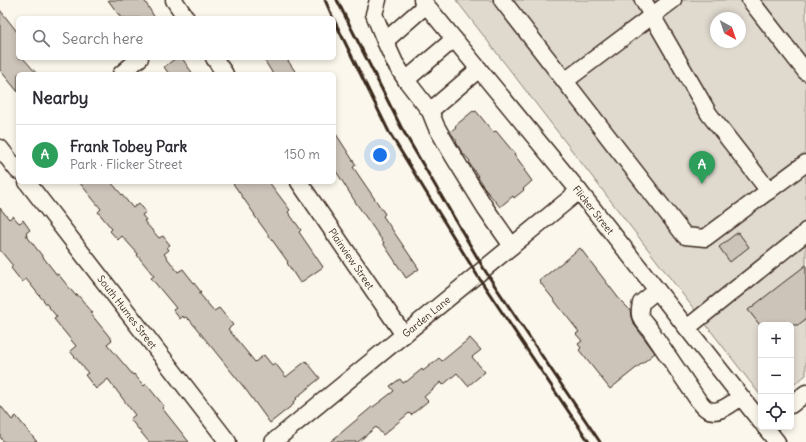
<!DOCTYPE html>
<meta charset="utf-8">
<style>
:root{--surface:#fff;--page:#f7f7f7;--text:#2b2b33;--muted:#7c7c81;--line:#e1e1e2;--accent:#b45309}
body{margin:0;font-family:Delius,sans-serif;background:var(--page);color:var(--text)}
.controls{position:absolute;right:12px;bottom:12px;display:grid;overflow:hidden;border-radius:6px;box-shadow:0 2px 6px #0003}
.controls button{width:36px;height:36px;display:grid;place-items:center;padding:0;border:0;border-bottom:1px solid var(--line);background:var(--surface);color:var(--text);font:20px sans-serif}
.compass{position:absolute;left:710px;top:12px;width:36px;height:36px;border-radius:50%;background:var(--surface);box-shadow:0 2px 6px #0003;rotate:140deg}
.you{position:absolute;left:380px;top:155px;width:14px;height:14px;margin:-10px;border:3px solid #fff;border-radius:50%;background:#1a73e8;box-shadow:0 0 0 6px #1a73e833}
.badge{display:grid;place-items:center;width:26px;height:26px;border-radius:50%;background:var(--accent);color:#fff;font-size:13px;font-weight:700}
.pin{position:absolute;translate:-50% -33px;filter:drop-shadow(0 1px 2px #0008)}
.pin::after{content:'';position:absolute;top:21px;width:14px;height:12px;background:inherit;clip-path:polygon(0 0,100% 0,50% 100%)}
.list{margin:0;padding:0;list-style:none}
h2{display:flex;justify-content:space-between;align-items:center;height:52px;margin:0;padding:0 16px;font-size:17px}
h2 small{font-size:13px;font-weight:400;color:var(--muted)}
.list li{display:grid;grid-template-columns:26px 1fr auto;gap:12px;align-items:center;box-sizing:border-box;height:60px;padding:0 16px;border-top:1px solid var(--line)}
.list b{display:block;font-size:15px;white-space:nowrap}
.list p{margin:0;font-size:13px;white-space:nowrap;color:var(--muted)}
.list em{font-size:13px;font-style:normal;color:var(--muted)}
.icon{flex:none;width:22px;height:22px;fill:none;stroke:currentColor;stroke-width:2;stroke-linecap:round;stroke-linejoin:round}
.map{position:relative;flex:none;width:806px;height:442px;overflow:hidden}
.search{position:absolute;background:var(--surface);box-shadow:0 2px 6px #0003;left:16px;top:16px;width:320px;height:44px;display:flex;align-items:center;gap:10px;box-sizing:border-box;padding:0 14px;border-radius:6px;color:var(--muted);font-size:15px}
.panel{position:absolute;background:var(--surface);box-shadow:0 2px 6px #0003;left:16px;top:72px;width:320px;height:112px;border-radius:6px}
.map>svg:first-child{display:block}
</style>
<div class="map">
<svg width="806" height="442" viewBox="0 0 806 442">
<rect width="100%" height="100%" fill="#fbf7ec"/>
<filter id="ink" filterUnits="userSpaceOnUse"><feTurbulence type="fractalNoise" baseFrequency=".025" numOctaves="2"/><feDisplacementMap in="SourceGraphic" scale="8" xChannelSelector="R" yChannelSelector="G"/><feConvolveMatrix kernelMatrix="1 2 1 2 8 2 1 2 1" color-interpolation-filters="sRGB"/></filter>
<g filter="url(#ink)">
<path fill="#dfd9ce" stroke="#8d8276" fill-rule="evenodd" d="M456 0H806V375L791 387V325H761V396ZM716 18H740V42H716Z"/>
<path fill="#ccc4b9" stroke="#3b2a1e" d="M108 0H144L155 18H121Z
M0 10 18 33V58H23L37 74H18V92L0 70Z
M176 58H182L193 74H169L164 67Z
M263 58H286L297 74H273Z
M473 111 474 112 476 111 493 132 496 131 515 154H514L525 169 524 170 532 181 523 189 524 190 514 198 513 196 500 207 484 188 477 176H478L469 163 470 161 461 151 456 142 457 141 450 132 456 127 455 126Z
M334 131 356 165 353 167 385 214 383 216 419 269 406 278 383 243H384L356 203 334 168Z
M79 182H111L133 208 139 203 146 212 142 215 146 220 144 221 159 238 163 236 170 245 167 247 169 250 164 254 178 272 183 269 201 292 199 293 214 311 219 308 233 325 228 329 255 362 264 355 272 365 275 363 286 377 306 361 320 378 296 398 297 399 293 402 294 404 270 423 246 390 189 319V320L186 317 184 318 183 316 180 319 173 310 176 308 151 278 154 276 137 255 138 254 122 236 118 240 110 231 112 229 98 212 101 209Z
M232 182H269L290 210 288 212 301 230 299 232 323 267 300 283 287 263 288 262 254 215H255Z
M0 208 9 219 13 216 18 222 20 223 23 220 30 230 26 233 27 235H26L57 275 58 274 76 296 77 294 93 313 91 314 112 340 107 344 133 375 134 374 144 386 146 384 164 406 162 408 189 442H149L130 419 135 415 108 379 96 389 85 375 88 373 70 351 76 346 54 319 57 317 26 279 22 282 11 268 13 266 0 250Z
M738 232 749 247 730 262 719 247Z
M580 248 620 300 630 310 631 317 633 323 655 353 610 389 579 350 581 348 578 344 582 341 576 334 579 332 539 281Z
M806 265V319L798 325H760L748 310Z
M470 338 481 350 472 357 485 372 468 386 457 373 443 385 441 382 424 397 428 401 411 415 409 413 383 435 376 427 358 442H330L373 406V407L394 391 390 386 400 379 403 383 406 381V382L422 369 423 371 439 358 442 361Z
M0 405 12 420 16 416 37 442H4L0 437Z"/>
<g fill="none" stroke-linecap="round" stroke-linejoin="round">
<g stroke="#3b2a1e" stroke-width="19">
<g id="minor">
<path d="M174 0 186 18"/>
<path d="M378 0 374 14 385 41 395 63 406 80 430 111 436 126 452 154 486 209 512 246"/>
<path id="s1" d="M422 0 579 191 761 422"/>
<path d="M502 0 685 236 705 238 806 163"/>
<path d="M643 0 709 114 769 191"/>
<path d="M750 0 806 72"/>
<path d="M385 41 426 5"/>
<path d="M214 58 225 74"/>
<path d="M121 74 140 58"/>
<path d="M406 80 454 39"/>
<path d="M565 81 673 0"/>
<path d="M430 111 479 69"/>
<path d="M0 148 18 171"/>
<path id="s2" d="M27 182 228 442"/>
<path id="s3" d="M299 182 404 335"/>
<path d="M657 290 641 303C638 317 640 317 649 328L698 400C701 403 703 407 707 409 718 416 732 403 741 397"/>
<path d="M687 328 803 235 806 231"/>
<path d="M791 405 806 393"/>
<path d="M765 427 777 442"/>
<path id="s4" d="M273 442 579 191"/>
</g>
</g>
<use href="#minor" stroke="#fbf7ec" stroke-width="16"/>
<path stroke="#3b2a1e" stroke-width="3" d="M325 0 333 18
M337 0 401 127 484 269 495 286 600 442
M334 20 389 132 477 275 589 442"/>
</g>
</g>
<g text-anchor="middle" dominant-baseline="central" stroke-width="3" stroke-linejoin="round" paint-order="stroke">
<g font-size="10" fill="#3b2a1e" stroke="#fbf7ec">
<text stroke="none"><textPath href="#s1" startOffset="271">Flicker Street</textPath></text>
<text stroke="none"><textPath href="#s3" startOffset="93">Plainview Street</textPath></text>
<text stroke="none"><textPath href="#s2" startOffset="164">South Humes Street</textPath></text>
<text stroke="none"><textPath href="#s4" startOffset="198">Garden Lane</textPath></text>
</g>
</g>
</svg>
<div class="controls">
<button>+</button>
<button>−</button>
<button><svg class="icon" aria-label="locate" viewBox="0 0 24 24"><circle cx="12" cy="12" r="6"/><path d="M12 2v4M12 18v4M2 12h4M18 12h4"/></svg></button>
</div>
<svg class="compass" viewBox="-18 -18 36 36"><path d="M0-13l5 13h-10z" fill="#e53935"/><path d="M0 13l5-13h-10z" fill="#7c7c81"/></svg>
<div class="you"></div>
<div class="pin badge" style="left:702px;top:184px;background:#2e9e5b">A</div>
<div class="search"><svg class="icon" aria-label="search" viewBox="0 0 24 24"><circle cx="10" cy="10" r="6"/><path d="M15 15l6 6"/></svg>Search here</div>
<section class="panel">
<h2>Nearby<small></small></h2>
<ul class="list">
<li><span class="badge" style="background:#2e9e5b">A</span><div><b>Frank Tobey Park</b><p>Park · Flicker Street</p></div><em>150 m</em></li>
</ul>
</section>
</div>
